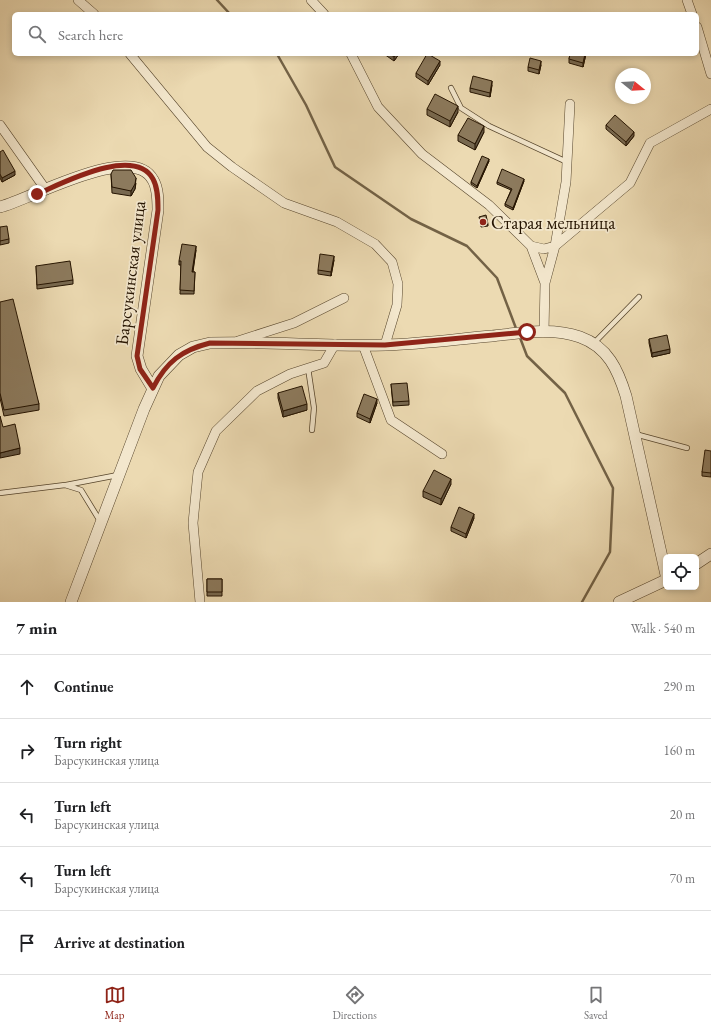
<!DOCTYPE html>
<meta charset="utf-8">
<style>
:root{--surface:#fff;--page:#f6f6f6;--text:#202124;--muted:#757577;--line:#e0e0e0;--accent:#8f2418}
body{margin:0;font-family:"EB Garamond",serif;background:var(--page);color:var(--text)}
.controls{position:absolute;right:12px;bottom:12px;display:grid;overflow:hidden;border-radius:6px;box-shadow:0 2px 6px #0003}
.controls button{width:36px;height:36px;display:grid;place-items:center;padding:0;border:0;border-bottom:1px solid var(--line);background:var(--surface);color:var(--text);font:20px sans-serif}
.compass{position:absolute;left:615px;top:68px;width:36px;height:36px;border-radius:50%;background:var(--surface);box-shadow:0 2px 6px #0003;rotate:108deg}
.stop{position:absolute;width:12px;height:12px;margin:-9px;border:3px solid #8f2418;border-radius:50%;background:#fff}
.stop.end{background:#8f2418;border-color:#fff;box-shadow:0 1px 4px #0008}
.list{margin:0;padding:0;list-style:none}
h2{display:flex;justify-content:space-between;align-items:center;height:52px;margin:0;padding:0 16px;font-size:17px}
h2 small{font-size:13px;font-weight:400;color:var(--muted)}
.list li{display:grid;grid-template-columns:26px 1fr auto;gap:12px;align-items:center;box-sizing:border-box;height:64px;padding:0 16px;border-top:1px solid var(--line)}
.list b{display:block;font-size:15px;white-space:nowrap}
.list p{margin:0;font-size:13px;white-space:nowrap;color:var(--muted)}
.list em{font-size:13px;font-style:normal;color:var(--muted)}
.icon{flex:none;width:22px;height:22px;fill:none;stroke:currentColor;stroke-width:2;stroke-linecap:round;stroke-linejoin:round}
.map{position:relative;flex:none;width:711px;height:602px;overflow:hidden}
.search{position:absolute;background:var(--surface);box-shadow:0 2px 6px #0003;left:12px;right:12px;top:12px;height:44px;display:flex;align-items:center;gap:10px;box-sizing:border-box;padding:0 14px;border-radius:6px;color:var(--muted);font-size:15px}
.sheet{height:372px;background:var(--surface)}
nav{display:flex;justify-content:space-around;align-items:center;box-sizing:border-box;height:56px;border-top:1px solid var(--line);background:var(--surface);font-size:11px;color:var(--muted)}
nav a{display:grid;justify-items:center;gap:2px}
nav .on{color:var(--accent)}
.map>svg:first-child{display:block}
</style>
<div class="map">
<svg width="711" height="602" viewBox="0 0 711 602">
<rect width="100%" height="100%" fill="#ecdab2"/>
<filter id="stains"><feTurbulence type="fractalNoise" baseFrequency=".005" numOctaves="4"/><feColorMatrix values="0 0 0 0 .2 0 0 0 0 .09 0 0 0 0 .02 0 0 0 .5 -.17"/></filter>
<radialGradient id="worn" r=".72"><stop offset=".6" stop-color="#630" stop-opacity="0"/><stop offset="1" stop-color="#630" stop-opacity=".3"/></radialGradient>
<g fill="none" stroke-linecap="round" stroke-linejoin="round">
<path stroke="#736246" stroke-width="2.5" d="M217 0 230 14
M277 54 306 105 335 167 411 219 467 246 497 278 517 331
M519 335 527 356 565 393 613 488 610 552 582 602"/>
<g stroke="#56452c" stroke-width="6">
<path id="service" d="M451 88 461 108 489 126 567 162
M594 343 639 297
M308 368 314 408 312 430
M635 434 687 448
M66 485 118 475
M0 493 65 485 81 490 100 521"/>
</g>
<g stroke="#56452c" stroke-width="10">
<path id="minor" d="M78 0 94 14
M311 0 324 14
M687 0 692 14
M697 27 711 74
M130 54 207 147 232 167 284 203 337 222 375 244 392 262 398 284 397 305 385 345
M351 54 378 107 422 154 489 205 531 246 545 283
M0 125 46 190
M531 246 544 249 555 246 630 183 650 143 711 109
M544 332 545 283 555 246 566 182 570 104
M238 341 294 323 344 298
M363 345 391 420 442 454
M200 602 193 523 198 472 216 431 257 391 290 374 324 363 335 344"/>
</g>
<g stroke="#56452c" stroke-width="12">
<path id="tertiary" d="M0 207C31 199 133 141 153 180 158 188 158 200 158 210L137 356 141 369 153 389
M696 564 711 554
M71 602 144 409 159 376 179 355 193 347 210 343C269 341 328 347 386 345 422 344 457 339 492 336 520 333 552 327 580 337 608 347 618 370 626 396L666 575
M619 602 666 580"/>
</g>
<use href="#service" stroke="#f3e7cd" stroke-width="4.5"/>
<use href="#minor" stroke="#f3e7cd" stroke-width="9"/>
<use href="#tertiary" stroke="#f3e7cd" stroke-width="11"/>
</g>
<path fill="#786950" stroke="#241300" d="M384 54H399L394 61Z
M570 54H586L583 67 569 63V59Z
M440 65 428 85 416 77V73Z
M541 65 539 74 528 71V67Z
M492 85 490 97 470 92V88Z
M427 109 458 112 450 127 427 115Z
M606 125 634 136 626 146 606 129Z
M484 132 475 150 458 141V135Z
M0 152 15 175 2 182 0 178Z
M489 161 477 188 471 184V182Z
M111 174 136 183 135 189 131 196 112 193Z
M524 181 513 210 505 206V204L511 190 497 184V182Z
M0 227 9 239V243L0 245Z
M196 250 193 272H195L194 294H180L181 265H179V261Z
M334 260 331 276 318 274V270Z
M36 266 73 280V284L37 289Z
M0 302 39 404V410L4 416 0 398Z
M649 339 670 353 652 357 649 343Z
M391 384 409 401V405L393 406Z
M278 393 307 410 283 417 278 398Z
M377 403 370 423 357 417V413Z
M711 451V477L702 476V472Z
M451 484 441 505 423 497V491Z
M474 518 466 538 451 531V527Z
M207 579H222V596H207Z"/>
<path fill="#625541" stroke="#241300" d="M396 54H399L394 61V57Z
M585 54H586L583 67V63Z
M440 61V65L428 85V81Z
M541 61V65L539 74V70Z
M492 81V85L490 97V93Z
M458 106V112L450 127V121Z
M484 126V132L475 150V144Z
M634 132V136L626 146V142Z
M489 159V161L477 188V186Z
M15 171V175L2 182V178Z
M136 178 135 189 131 196V191Z
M524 179V181L513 210V208Z
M488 224V226L481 227V225Z
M196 246V250L192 276V272Z
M334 256V260L331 276V272Z
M670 349V353L652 357V353Z
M377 399V403L370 423V419Z
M307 404V410L283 417V411Z
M20 448V454L0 458V453Z
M451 479V484L441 505V499Z
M474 514V518L466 538V534Z"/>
<path fill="#8c7a5d" stroke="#241300" d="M390 54H396L394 57Z
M427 54H428L440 61 428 81 416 73Z
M570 54H585L583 63 569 59Z
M530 58 541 61 539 70 528 67Z
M473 76 492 81 490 93 470 88Z
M435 94 458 106 450 121 427 109Z
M615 115 634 132 626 142 606 125Z
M468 118 484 126 475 144 458 135Z
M3 150 15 171 2 178 0 174V152Z
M482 156 489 159 477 186 471 182Z
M502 169 524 179 513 208 505 204 512 189 497 182Z
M113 170H131L136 178 135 184 131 191 112 187 111 174Z
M486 215 488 224 481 225 479 217Z
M7 226 9 239 0 241V227Z
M182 244 196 246 192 272H195L194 291 180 290 181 261H179Z
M320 254 334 256 331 272 318 270Z
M70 261 73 280 37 285 36 266Z
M13 299 39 404 4 410 0 393V302Z
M667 335 670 349 652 353 649 339Z
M407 383 409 401 393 402 391 384Z
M302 386 307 404 283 411 278 393Z
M364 394 377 399 370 419 357 413Z
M0 416 3 427 15 424 20 448 0 453Z
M705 450 711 451V473L702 472Z
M434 470 451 479 441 499 423 491Z
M459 507 474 514 466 534 451 527Z
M207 579H222V592H207Z"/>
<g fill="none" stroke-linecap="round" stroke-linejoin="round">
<path stroke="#8f2418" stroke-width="5" d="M37 194C61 184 134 145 153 179 158 188 158 200 158 210L137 356 140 369 153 388C166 362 182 350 210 343L385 345 527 332"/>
</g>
<circle fill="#8f2418" stroke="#f3e7cd" stroke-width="1.5" cx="483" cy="222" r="4"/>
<g text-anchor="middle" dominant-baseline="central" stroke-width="3.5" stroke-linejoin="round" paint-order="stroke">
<g font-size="18" fill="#241300" stroke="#f3e7cd" text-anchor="start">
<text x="491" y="222">Старая мельница</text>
</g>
<g font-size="18" fill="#241300" stroke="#f3e7cd">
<text transform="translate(130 273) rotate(-83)">Барсукинская улица</text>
</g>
</g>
<rect width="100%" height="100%" filter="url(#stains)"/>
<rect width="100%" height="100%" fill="url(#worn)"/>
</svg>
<div class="controls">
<button><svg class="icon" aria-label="locate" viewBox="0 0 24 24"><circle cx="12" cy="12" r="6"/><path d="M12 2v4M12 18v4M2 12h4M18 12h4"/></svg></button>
</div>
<svg class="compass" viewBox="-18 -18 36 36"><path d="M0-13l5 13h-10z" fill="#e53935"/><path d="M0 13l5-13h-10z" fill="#757577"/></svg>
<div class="stop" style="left:527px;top:332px"></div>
<div class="stop end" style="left:37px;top:194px"></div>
<div class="search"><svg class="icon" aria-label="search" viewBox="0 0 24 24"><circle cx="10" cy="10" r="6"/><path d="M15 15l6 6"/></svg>Search here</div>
</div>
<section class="sheet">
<h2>7 min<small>Walk · 540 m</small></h2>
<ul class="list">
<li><svg class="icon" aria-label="ahead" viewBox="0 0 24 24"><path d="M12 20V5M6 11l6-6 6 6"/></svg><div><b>Continue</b></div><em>290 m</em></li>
<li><svg class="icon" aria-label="right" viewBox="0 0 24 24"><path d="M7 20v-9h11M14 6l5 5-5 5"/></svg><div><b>Turn right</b><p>Барсукинская улица</p></div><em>160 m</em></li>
<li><svg class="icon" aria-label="left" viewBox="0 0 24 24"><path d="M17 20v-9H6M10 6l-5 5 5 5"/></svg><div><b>Turn left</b><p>Барсукинская улица</p></div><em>20 m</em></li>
<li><svg class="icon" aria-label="left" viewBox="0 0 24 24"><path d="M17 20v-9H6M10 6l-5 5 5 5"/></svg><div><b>Turn left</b><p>Барсукинская улица</p></div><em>70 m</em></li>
<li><svg class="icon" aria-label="arrive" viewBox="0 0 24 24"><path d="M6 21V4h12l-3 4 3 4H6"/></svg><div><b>Arrive at destination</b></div></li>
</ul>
</section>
<nav>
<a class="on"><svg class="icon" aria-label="map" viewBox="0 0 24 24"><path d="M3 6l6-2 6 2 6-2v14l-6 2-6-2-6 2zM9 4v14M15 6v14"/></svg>Map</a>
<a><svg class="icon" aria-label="directions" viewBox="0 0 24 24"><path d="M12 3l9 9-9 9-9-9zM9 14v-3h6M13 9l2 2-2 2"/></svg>Directions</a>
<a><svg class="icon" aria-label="saved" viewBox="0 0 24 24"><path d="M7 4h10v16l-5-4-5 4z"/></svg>Saved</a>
</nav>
